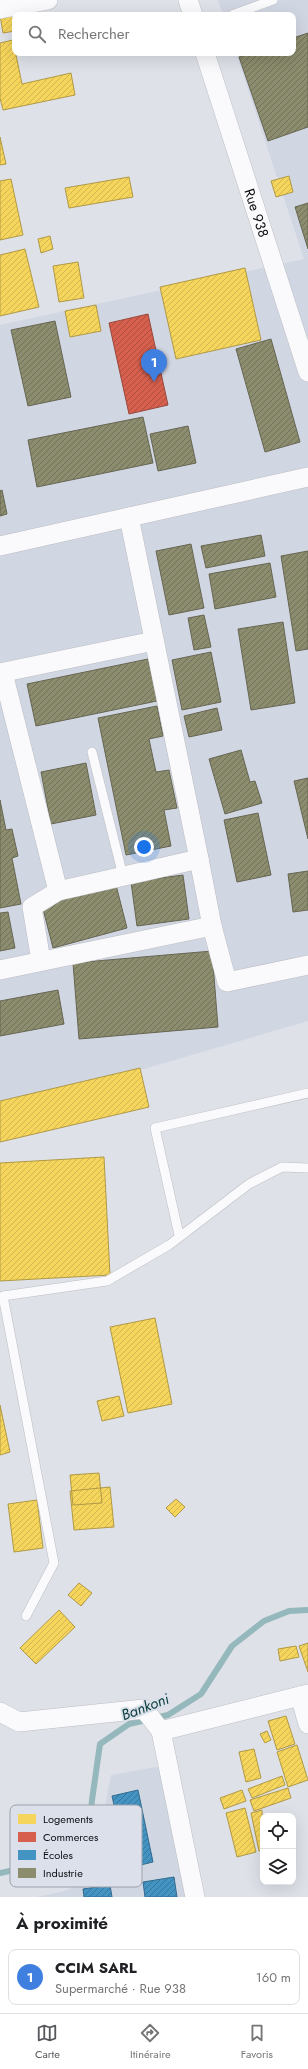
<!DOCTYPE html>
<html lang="fr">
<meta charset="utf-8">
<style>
:root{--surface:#fff;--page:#f2f2f2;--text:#202124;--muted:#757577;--line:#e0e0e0;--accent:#56585d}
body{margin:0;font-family:Jost,sans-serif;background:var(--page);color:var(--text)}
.controls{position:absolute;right:12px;bottom:12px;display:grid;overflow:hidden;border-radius:8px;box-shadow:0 4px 16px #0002}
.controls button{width:36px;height:36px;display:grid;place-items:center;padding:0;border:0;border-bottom:1px solid var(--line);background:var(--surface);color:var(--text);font:20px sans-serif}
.you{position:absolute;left:144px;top:847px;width:14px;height:14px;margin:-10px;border:3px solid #fff;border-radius:50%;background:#1a73e8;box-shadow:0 0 0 6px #1a73e833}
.badge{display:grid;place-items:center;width:26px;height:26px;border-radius:50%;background:var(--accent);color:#fff;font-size:13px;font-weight:700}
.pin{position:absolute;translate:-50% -33px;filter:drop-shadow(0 1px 2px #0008)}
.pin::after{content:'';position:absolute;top:21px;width:14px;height:12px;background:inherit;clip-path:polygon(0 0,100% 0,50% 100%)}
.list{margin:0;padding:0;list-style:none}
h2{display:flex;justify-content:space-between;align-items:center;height:52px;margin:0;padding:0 16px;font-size:17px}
h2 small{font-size:13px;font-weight:400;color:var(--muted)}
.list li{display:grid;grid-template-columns:26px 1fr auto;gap:12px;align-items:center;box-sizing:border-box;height:56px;margin:0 8px 8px;padding:0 8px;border:1px solid var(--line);border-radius:8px}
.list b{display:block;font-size:15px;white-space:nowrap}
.list p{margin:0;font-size:13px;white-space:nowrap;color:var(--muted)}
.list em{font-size:13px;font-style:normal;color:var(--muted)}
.icon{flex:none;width:22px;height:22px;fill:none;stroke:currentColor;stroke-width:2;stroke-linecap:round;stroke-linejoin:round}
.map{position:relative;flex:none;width:308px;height:1897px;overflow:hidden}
.search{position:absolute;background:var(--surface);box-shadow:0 4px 16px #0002;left:12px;right:12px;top:12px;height:44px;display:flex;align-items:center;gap:10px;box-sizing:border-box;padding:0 14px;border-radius:8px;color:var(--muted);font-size:15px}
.sheet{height:116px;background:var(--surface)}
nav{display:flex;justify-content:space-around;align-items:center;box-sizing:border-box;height:56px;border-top:1px solid var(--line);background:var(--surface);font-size:11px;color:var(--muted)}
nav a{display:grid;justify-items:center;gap:2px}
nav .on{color:var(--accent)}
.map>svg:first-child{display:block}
</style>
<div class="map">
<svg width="308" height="1897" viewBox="0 0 308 1897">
<defs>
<pattern id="homes-hatch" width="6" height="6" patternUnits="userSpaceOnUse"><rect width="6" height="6" fill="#f6d55c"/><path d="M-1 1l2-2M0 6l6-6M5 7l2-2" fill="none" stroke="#d2b64f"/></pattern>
<pattern id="shops-hatch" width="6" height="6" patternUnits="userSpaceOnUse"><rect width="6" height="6" fill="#d6604d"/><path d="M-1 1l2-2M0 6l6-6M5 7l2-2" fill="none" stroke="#ac4e3f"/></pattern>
<pattern id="schools-hatch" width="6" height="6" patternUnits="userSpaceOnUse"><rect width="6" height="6" fill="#4393c3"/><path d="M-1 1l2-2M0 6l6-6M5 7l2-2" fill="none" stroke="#36769d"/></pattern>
<pattern id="industry-hatch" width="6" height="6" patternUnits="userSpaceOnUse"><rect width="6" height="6" fill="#8c8c6e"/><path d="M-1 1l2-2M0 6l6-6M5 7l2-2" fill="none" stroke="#717159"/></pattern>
</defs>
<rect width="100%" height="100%" fill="#dee1e8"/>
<path fill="#d1d6e3" d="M218 0H308V1021L0 1111V325L304 259 236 53H293V15H223Z
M168 1765 192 1897H36L61 1892 91 1881 111 1775Z"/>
<path fill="url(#homes-hatch)" stroke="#b09946" d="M36 9 37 15H15V31L3 33 0 15Z
M13 40 22 84 71 73 75 95 3 110 0 98V43Z
M0 137 6 164 0 165Z
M289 176 293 192 276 197 271 181Z
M129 177 133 197 69 208 65 188Z
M11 179 23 235 0 240V181Z
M50 236 53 249 41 253 38 239Z
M25 249 39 307 0 316V255Z
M78 262 84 298 59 302 53 266Z
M245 268 261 340 176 359 160 287Z
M96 305 101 331 70 337 65 311Z
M140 1068 149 1107 0 1142V1101Z
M104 1157 110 1275 0 1281V1163Z
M155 1318 172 1404 128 1413 110 1327Z
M119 1396 124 1416 102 1421 97 1401Z
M0 1405 10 1452 0 1455Z
M99 1473 102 1503 73 1505 70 1475Z
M110 1487 114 1527 74 1530 70 1491Z
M176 1499 185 1507 175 1517 166 1508Z
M37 1500 43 1548 14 1552 8 1504Z
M79 1583 92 1593 81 1606 68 1595Z
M59 1610 75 1627 36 1664 20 1648Z
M308 1643V1672L299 1646Z
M296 1646 299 1657 280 1661 278 1649Z
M286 1716 295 1744 277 1750 268 1721Z
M267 1731 271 1740 265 1743 260 1734Z
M297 1745 308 1780 288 1787 277 1752Z
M254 1749 261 1778 246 1782 239 1752Z
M282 1776 285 1785 252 1798 248 1789Z
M288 1788 291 1798 254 1811 250 1800Z
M242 1790 246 1801 224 1809 220 1798Z
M245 1808 256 1852 237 1857 226 1813Z
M262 1810 263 1850 259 1851 251 1813Z"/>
<path fill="url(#shops-hatch)" stroke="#99473b" d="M148 314 168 405 129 414 109 323Z"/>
<path fill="url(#schools-hatch)" stroke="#326b8e" d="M138 1790 153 1862 128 1868 112 1796Z
M174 1877 177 1897H145L143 1882Z
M110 1885 112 1897H84L83 1889Z"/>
<path fill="url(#industry-hatch)" stroke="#666652" d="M308 33V127L268 141 239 57 250 53H293V38Z
M308 203V249L295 207Z
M55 321 71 397 28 406 11 330Z
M271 339 300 442 265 452 236 349Z
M143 417 153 463 37 487 28 440Z
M188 426 196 463 158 471 150 434Z
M2 490 7 514 0 516V491Z
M261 535 265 556 206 568 201 546Z
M191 544 204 608 169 615 156 551Z
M308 551V649L296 651 281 556Z
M270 563 276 597 215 609 209 574Z
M204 615 211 647 194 650 188 618Z
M283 622 295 703 251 710 238 629Z
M211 652 221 702 182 710 172 660Z
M148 659 157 701 36 726 27 684Z
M157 706 163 736 149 739 156 772 169 770 177 808 164 810 171 846 126 855 98 718Z
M217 708 222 730 189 737 184 716Z
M241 750 250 782 255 781 262 803 225 814 209 759Z
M86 763 96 815 51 824 41 772Z
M308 778V839L294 781Z
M0 800 6 830 12 829 18 856 12 858 21 904 0 908Z
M258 813 271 875 237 882 224 820Z
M308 871V910L293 912 288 874Z
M183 875 189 919 137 926 131 882Z
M116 885 127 928 53 948 42 905Z
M8 912 15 948 0 951V913Z
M212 951 218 1027 79 1039 73 963Z
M58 990 64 1024 0 1036V1001Z"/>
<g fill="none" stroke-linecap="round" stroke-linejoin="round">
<path stroke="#94b8bb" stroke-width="6" d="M0 1873 28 1867 80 1877 87 1851 92 1800 100 1744 129 1724 168 1715 201 1694 232 1646 264 1621 289 1611 308 1610"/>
<g stroke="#bcbec3" stroke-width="10">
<path id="service" d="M232 15 273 0
M92 752 123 876
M179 1235 155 1128 308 1093
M26 1616 54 1563 3 1296 107 1281 169 1245 249 1184 282 1167 308 1168"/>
</g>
<g stroke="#bcbec3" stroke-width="20">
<g id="minor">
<path d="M188 0 193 15"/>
<path d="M0 9 48 0"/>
<path id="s1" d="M205 53 308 372"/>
<path d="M0 546 308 477"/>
<path d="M0 673 154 641"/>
<path d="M3 673 58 891"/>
<path d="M212 926 227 982 308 965"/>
<path d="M41 961 32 907 58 891 199 859 129 517"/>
<path d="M0 970 212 926 199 859"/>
<path d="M300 1696 308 1724"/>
<path d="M0 1712 19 1722 144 1709 161 1731 195 1897"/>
<path d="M161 1731 308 1694"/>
</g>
</g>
<use href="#service" stroke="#fafafc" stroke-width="9"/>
<use href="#minor" stroke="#fafafc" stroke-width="19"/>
</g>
<g text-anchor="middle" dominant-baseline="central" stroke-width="4" stroke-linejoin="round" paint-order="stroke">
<g font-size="14" fill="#0c0e12" stroke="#dbe0eb">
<text stroke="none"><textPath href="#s1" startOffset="168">Rue 938</textPath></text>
</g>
<g font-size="15" font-style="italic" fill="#083b3c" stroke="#dbe0eb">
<text transform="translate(145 1707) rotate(-21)">Bankoni</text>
</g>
</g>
<rect x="10" y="1805" width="132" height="82" rx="6" fill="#dbe0eb" stroke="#9da1aa" stroke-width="1"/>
<rect x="18" y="1814" width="18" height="10" fill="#f6d55c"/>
<rect x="18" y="1832" width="18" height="10" fill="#d6604d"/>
<rect x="18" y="1850" width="18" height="10" fill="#4393c3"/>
<rect x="18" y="1868" width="18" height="10" fill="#8c8c6e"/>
<g font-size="11" fill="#0c0e12">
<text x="43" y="1823">Logements</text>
<text x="43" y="1841">Commerces</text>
<text x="43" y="1859">Écoles</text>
<text x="43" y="1877">Industrie</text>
</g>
</svg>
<div class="controls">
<button><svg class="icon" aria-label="locate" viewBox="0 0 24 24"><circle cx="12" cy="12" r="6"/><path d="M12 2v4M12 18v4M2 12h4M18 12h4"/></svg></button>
<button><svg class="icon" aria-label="layers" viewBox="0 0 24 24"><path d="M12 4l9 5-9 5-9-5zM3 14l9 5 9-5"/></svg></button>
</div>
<div class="you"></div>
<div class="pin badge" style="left:154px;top:382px;background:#3f7fe0">1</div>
<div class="search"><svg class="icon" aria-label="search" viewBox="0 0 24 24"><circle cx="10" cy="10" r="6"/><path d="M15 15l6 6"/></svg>Rechercher</div>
</div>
<section class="sheet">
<h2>À proximité<small></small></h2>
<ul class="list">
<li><span class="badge" style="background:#3f7fe0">1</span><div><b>CCIM SARL</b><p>Supermarché · Rue 938</p></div><em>160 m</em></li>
</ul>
</section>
<nav>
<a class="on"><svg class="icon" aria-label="map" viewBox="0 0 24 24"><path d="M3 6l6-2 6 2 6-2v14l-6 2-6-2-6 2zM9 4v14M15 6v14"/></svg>Carte</a>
<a><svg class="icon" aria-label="directions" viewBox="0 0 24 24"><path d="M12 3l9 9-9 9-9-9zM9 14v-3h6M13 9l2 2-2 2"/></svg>Itinéraire</a>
<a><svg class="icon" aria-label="saved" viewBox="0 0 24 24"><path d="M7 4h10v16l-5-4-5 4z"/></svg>Favoris</a>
</nav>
